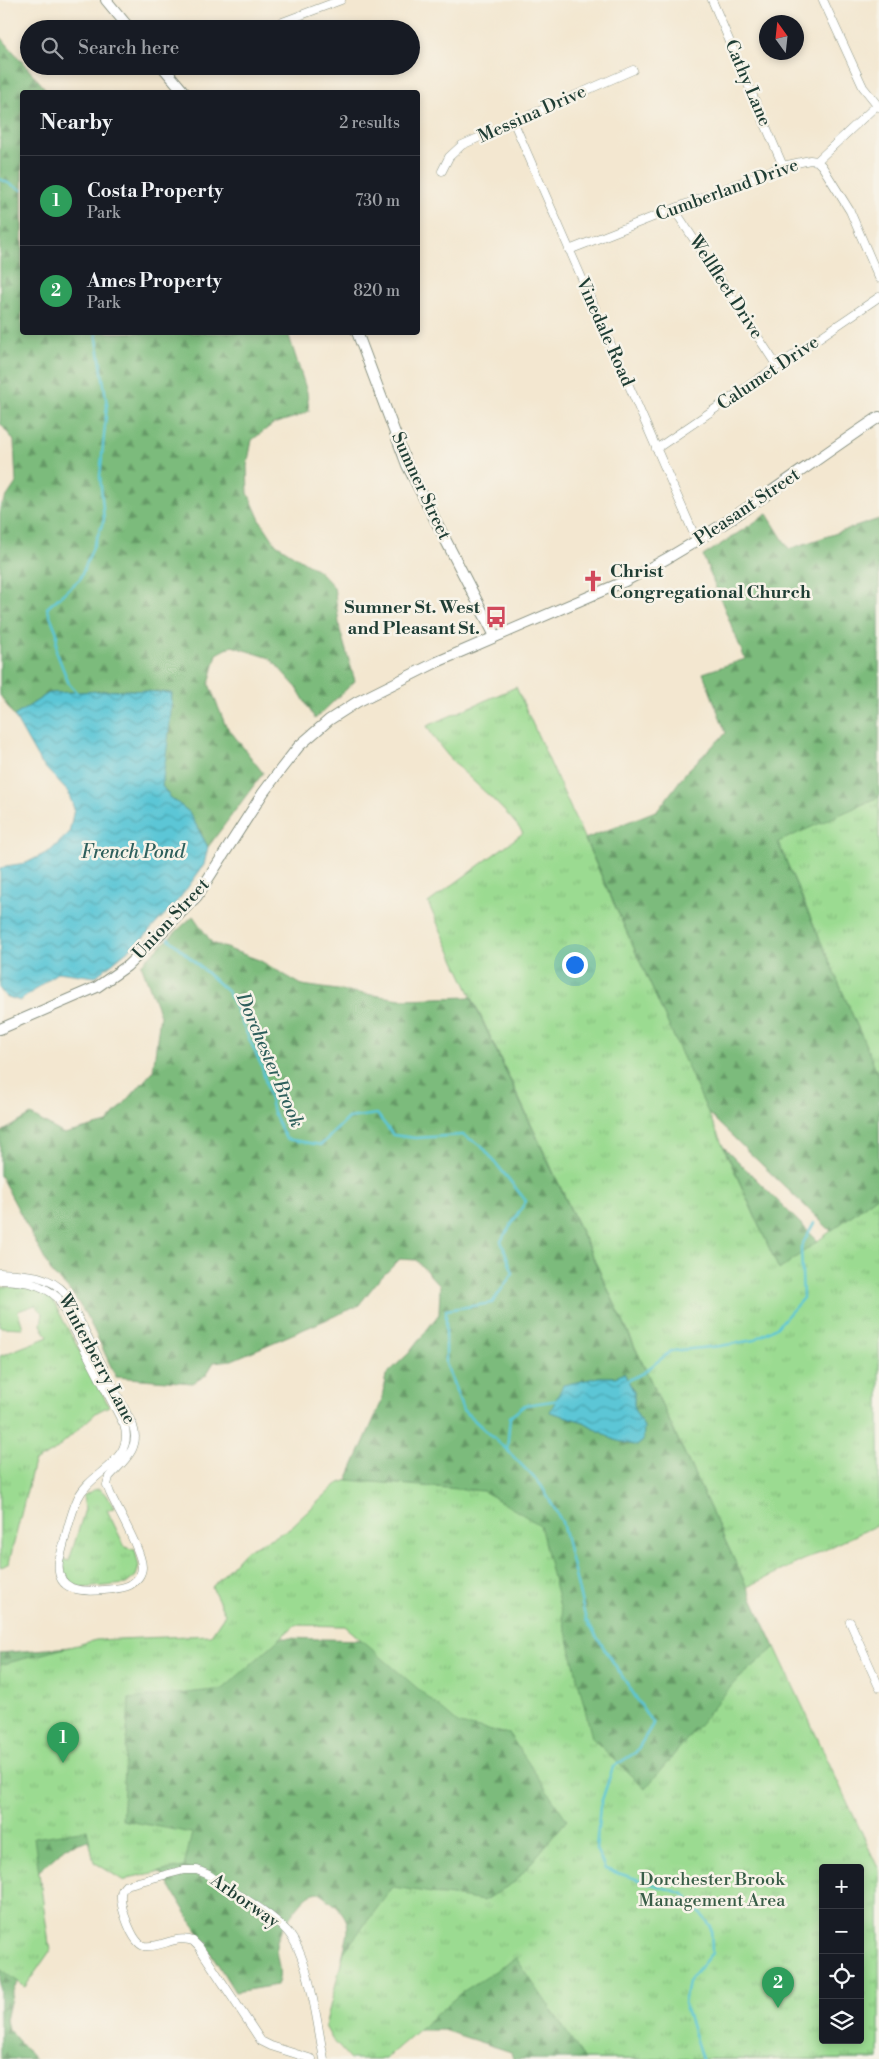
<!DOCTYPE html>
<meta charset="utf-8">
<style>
:root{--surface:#171b24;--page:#20242c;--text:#f1f3f6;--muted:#9ea1a6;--line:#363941;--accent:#d1495b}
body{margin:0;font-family:"Libre Bodoni",serif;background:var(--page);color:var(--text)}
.controls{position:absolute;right:15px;bottom:15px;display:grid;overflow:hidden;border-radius:5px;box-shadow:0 2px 8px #0003}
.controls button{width:45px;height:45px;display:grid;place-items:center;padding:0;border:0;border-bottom:1px solid var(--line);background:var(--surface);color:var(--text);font:25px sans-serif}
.compass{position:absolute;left:759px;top:15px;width:45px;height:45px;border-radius:50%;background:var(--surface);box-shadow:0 2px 8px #0003;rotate:345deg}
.you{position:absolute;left:574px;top:964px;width:18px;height:18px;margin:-12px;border:4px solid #fff;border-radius:50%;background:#1a73e8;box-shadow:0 0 0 8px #1a73e833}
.badge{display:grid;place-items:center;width:32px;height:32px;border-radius:50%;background:var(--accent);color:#fff;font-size:16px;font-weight:700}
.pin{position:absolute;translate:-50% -41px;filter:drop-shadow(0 1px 2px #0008)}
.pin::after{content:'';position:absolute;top:26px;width:18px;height:15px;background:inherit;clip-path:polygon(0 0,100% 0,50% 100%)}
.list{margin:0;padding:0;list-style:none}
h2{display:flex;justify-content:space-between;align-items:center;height:65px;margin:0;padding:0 20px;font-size:21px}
h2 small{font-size:16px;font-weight:400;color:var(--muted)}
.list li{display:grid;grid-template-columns:32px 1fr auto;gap:15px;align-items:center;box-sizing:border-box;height:90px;padding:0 20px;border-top:1px solid var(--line)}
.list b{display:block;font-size:19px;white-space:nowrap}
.list p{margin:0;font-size:16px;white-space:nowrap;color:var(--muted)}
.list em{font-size:16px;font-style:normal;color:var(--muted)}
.icon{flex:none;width:28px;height:28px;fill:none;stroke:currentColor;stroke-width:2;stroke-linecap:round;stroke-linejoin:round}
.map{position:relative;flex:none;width:879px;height:2059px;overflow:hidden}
.search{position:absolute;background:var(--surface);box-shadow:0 2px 8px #0003;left:20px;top:20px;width:400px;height:55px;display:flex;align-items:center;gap:12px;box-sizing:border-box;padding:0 18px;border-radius:28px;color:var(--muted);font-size:19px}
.panel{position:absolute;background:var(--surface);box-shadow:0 2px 8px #0003;left:20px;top:90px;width:400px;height:245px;border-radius:5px}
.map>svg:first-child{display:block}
</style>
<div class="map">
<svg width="879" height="2059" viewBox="0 0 879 2059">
<defs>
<pattern id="forest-firs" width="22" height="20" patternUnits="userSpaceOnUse" patternTransform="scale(1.25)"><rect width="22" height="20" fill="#7cbb7b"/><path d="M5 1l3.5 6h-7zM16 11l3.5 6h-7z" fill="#659966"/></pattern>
<pattern id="park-tufts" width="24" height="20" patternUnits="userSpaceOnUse" patternTransform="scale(1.25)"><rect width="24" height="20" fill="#9bdb91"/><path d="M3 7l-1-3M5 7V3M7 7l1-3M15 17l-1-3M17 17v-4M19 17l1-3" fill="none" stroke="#85bd7e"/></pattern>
<pattern id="water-waves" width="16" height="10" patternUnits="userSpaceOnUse" patternTransform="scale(1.25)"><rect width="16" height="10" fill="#5bc6d6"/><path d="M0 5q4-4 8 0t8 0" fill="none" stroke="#4ba2ae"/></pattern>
</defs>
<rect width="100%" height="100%" fill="#f7f3e8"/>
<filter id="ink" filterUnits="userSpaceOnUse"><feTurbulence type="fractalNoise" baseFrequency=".02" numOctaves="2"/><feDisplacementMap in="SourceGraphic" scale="10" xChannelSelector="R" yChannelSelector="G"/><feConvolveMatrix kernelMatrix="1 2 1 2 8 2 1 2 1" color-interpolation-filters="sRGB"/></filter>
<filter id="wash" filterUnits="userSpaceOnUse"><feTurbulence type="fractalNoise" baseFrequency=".0096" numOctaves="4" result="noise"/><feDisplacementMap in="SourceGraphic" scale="20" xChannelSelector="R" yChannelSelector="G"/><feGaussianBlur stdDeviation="1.12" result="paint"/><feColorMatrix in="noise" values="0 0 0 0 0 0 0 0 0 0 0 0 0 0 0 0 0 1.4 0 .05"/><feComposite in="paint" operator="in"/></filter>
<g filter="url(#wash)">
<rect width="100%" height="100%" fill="#f3e7d0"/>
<path fill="url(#forest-firs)" stroke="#4e7c58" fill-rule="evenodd" d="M0 36 48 92H22V332L288 333 307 392 309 411 296 417 273 424 252 440 247 466 248 493 260 520 276 544 319 571 334 587 340 630 355 681 315 719 297 688 270 658 232 646 217 654 209 684 225 724 263 773 208 847 189 812 170 797 162 786 172 693 130 690 49 693 14 716 0 695V507L16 483 14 441 0 423Z
M767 514 789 549 879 519V797L778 843 879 1076V1195L831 1231 708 1113 585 839 658 810 687 771 726 733 703 673 745 659 703 556Z
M193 916 212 943 259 960 302 985 401 999 471 997 775 1647 734 1683 823 2040H860L879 2059H513L511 2052 443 2030H414L340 1982C338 1936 370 1927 318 1892 316 1893 313 1893 311 1894 300 1900 276 1935 276 1946 276 1960 283 1973 277 1985L235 1992 162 1874 97 1840H89L66 1847 39 1871 31 1885 26 1965 12 1993 6 2020 8 2029 35 2059H0V1653L200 1636 569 1645 483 1491 347 1480 381 1403 386 1375 409 1353 439 1314 440 1286 416 1260 400 1259 377 1282 358 1306 232 1360 214 1362 206 1375 193 1383 116 1377C100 1345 82 1295 53 1275L0 1175V1133L31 1115 64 1134 107 1123 153 1071 160 1015 141 964ZM624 1373 634 1392V1409L644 1427 614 1440 584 1422 551 1412 599 1377H615Z
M724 1147 818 1241 779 1270Z"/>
<path fill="url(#park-tufts)" stroke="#5d8c62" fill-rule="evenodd" d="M516 687 779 1270 879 1195V1524L747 1587 428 903 523 833C495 794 450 769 427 726Z
M879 797V1076L778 842Z
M0 1287C20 1287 38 1286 53 1301L109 1406 97 1412 53 1452 34 1462 9 1563 0 1568V1356L48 1337 41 1325 43 1313 35 1305 18 1311 23 1328 0 1327Z
M347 1480 483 1491 540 1525 592 1738 645 1789 734 1683 775 1647 879 1870V2059H585L516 1958 462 1992 385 2059H350L332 2039 325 2026 344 1952 393 1887 484 1901 516 1881 567 1820 509 1734 459 1724 345 1626 295 1625 223 1689 129 1699 122 1820 192 1833 184 1867 132 1877 124 1881 94 1862 87 1830 34 1838 50 1951 25 1987 0 1968V1665L96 1640 211 1635 225 1614 212 1587 246 1550 278 1535 291 1527 336 1485ZM823 1868H860V2040H823Z
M99 1489 107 1495 114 1508 107 1510 125 1547 135 1550 139 1567 136 1576 126 1584 83 1588 68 1583 62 1573V1559L69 1561 85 1509 83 1496 93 1490Z"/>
<path fill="url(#water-waves)" stroke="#3d8285" d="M130 690 172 693C171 725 166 755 162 786L170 797 189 812 208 847 204 865 180 898 142 939 95 977 58 972 20 1001 5 996 0 989V869L6 866 26 863 50 851 69 833 74 809 68 792 40 762 14 716 49 693Z
M624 1373 634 1392V1409L644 1427 643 1441 637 1446 614 1440 584 1422 550 1412 563 1385 599 1377H615Z"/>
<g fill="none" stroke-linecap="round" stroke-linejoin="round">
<path stroke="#5bc6d6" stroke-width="2.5" d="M0 179 22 190
M77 693 69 684 56 651 57 633 47 608 80 579 104 520 100 476 107 405 96 332
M168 938 228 992 262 1067 273 1112 286 1139 321 1145 348 1118 377 1114 393 1135 415 1138 463 1135 482 1146 526 1201 501 1241 513 1273 492 1303 446 1310V1363L463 1410 507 1450 541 1485 562 1522 586 1620 653 1724 636 1752 613 1767 600 1806 596 1849 605 1869 684 1894 711 1926 712 1953 688 1982 684 2003 702 2059
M626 1381 643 1373 671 1351 720 1346 754 1340 778 1326 803 1298 801 1247 814 1223
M507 1450 510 1417 525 1405 559 1400"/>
</g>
</g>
<g filter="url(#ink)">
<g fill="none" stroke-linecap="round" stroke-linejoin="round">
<g stroke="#899282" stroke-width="9">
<path id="street" d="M712 0 783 166
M823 0 863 87 879 107
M264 29 341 0
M514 123 697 541
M817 161 877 105
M442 171 449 157 462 145 633 70
M674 209 777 366
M569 250 783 166 810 160 817 161 822 166 850 211 879 278
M656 449 879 297
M0 1273C25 1274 48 1274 66 1294L133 1426C141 1449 123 1461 109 1477L107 1485 110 1493C117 1509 142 1551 142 1567 142 1574 137 1581 130 1585 122 1589 113 1589 104 1590 82 1592 55 1592 59 1561 65 1541 69 1517 78 1498 90 1472 136 1460 124 1425L58 1298C41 1282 22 1281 0 1280
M850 1622 879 1687
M312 2059 271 2046 261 2041 199 1947 193 1941C176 1934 160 1949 144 1946 132 1943 120 1906 121 1895 121 1891 123 1888 126 1885L184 1870H197L209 1875C233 1893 267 1909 287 1931 310 1957 317 2024 324 2059"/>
</g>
<g stroke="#899282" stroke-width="12">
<path id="secondary" d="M106 0 130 29
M162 66 184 92
M357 332 407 465 495 636
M0 1029 97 987 127 966 155 939 197 896 263 793 281 769 299 746 329 720 357 702 437 662 623 582C714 537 795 473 879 417"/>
</g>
<use href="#street" stroke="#fff" stroke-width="8"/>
<use href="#secondary" stroke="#fff" stroke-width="10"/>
</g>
</g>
<defs>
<g id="church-bare" transform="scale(1.725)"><path d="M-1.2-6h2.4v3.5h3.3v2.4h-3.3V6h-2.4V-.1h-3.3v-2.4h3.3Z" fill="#d1495b" stroke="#f7f3e8" stroke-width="2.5" paint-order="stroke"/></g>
<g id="bus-bare" transform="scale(1.725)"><path d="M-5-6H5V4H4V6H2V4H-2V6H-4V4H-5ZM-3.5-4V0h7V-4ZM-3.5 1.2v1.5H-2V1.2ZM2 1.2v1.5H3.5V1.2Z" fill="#d1495b" stroke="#f7f3e8" stroke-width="2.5" paint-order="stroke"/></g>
</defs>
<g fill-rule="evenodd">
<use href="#church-bare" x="593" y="581"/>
<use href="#bus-bare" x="496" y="617"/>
</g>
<g text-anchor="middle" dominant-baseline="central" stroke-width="5" stroke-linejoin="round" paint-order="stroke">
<g font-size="18" fill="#1f3d34" stroke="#f7f3e8">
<text transform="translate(748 83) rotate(67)">Cathy Lane</text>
<text transform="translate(532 114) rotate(-24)">Messina Drive</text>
<text transform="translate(727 190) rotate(-20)">Cumberland Drive</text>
<text transform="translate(726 287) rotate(57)">Wellfleet Drive</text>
<text transform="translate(605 332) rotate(66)">Vinedale Road</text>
<text transform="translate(768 373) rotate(-34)">Calumet Drive</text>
<text transform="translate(421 486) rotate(65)">Sumner Street</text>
<text transform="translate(747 507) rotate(-34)">Pleasant Street</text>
<text transform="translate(171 919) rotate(-47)">Union Street</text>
<text transform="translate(97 1359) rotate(62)">Winterberry Lane</text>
<text transform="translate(245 1901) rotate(35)">Arborway</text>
</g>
<g font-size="18" font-weight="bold" fill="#1f3d34" stroke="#f7f3e8" text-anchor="start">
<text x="610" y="571">Christ<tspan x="610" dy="21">Congregational Church</tspan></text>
<text x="480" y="607" text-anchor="end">Sumner St. West<tspan x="480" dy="21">and Pleasant St.</tspan></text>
</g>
<g font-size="18" fill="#385d47" stroke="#f7f3e8">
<text x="712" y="1879">Dorchester Brook<tspan x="712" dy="21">Management Area</tspan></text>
</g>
<g font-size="19" font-style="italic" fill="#2e5f5c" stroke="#f7f3e8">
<text x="133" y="852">French Pond</text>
<text transform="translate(270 1060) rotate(67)">Dorchester Brook</text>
</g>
</g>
</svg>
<div class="controls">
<button>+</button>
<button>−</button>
<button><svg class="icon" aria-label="locate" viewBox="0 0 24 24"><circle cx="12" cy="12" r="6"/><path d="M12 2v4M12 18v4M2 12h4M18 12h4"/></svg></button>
<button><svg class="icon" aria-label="layers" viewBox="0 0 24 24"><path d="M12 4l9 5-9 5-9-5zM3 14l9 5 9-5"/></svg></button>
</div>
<svg class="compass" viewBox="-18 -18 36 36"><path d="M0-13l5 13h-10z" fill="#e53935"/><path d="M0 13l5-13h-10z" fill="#9ea1a6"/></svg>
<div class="you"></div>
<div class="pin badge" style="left:63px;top:1763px;background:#2e9e5b">1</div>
<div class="pin badge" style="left:778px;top:2008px;background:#2e9e5b">2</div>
<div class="search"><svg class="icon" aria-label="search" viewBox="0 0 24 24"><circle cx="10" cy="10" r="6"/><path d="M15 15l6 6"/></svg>Search here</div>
<section class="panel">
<h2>Nearby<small>2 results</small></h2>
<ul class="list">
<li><span class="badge" style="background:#2e9e5b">1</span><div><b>Costa Property</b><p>Park</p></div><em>730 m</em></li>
<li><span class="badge" style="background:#2e9e5b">2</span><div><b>Ames Property</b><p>Park</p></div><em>820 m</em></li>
</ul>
</section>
</div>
